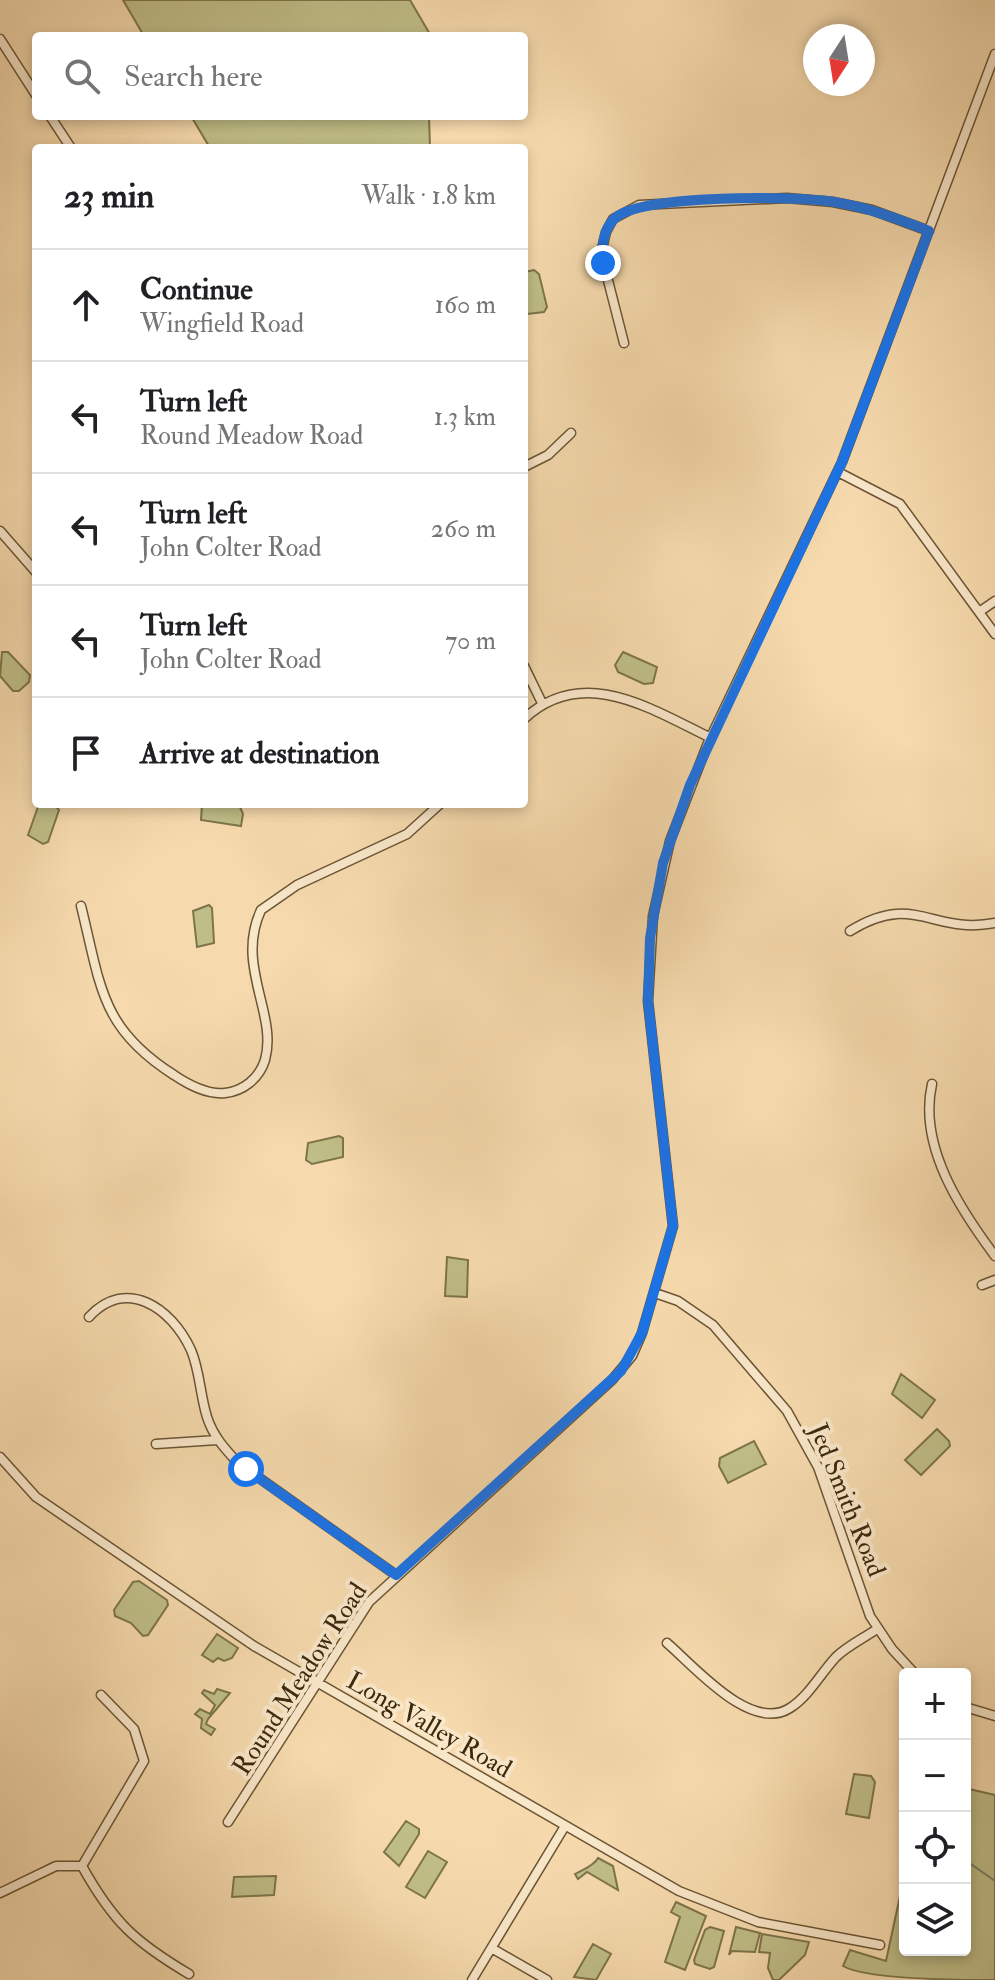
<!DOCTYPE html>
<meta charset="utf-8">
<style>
:root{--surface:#fff;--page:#f2f2f2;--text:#202124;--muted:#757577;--line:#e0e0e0}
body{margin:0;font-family:"IM FELL Double Pica",serif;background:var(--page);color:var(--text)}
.controls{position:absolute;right:24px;bottom:24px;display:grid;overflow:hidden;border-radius:8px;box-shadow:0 4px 12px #0003}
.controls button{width:72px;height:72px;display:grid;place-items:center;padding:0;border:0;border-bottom:2px solid var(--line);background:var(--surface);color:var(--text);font:40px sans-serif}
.compass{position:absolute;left:803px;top:24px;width:72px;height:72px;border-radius:50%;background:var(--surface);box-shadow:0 4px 12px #0003;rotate:192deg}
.stop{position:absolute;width:24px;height:24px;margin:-18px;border:6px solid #1a73e8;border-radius:50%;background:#fff}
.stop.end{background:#1a73e8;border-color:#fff;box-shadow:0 2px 8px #0008}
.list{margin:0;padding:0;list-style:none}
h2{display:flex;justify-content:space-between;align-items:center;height:104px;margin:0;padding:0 32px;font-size:34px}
h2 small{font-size:26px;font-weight:400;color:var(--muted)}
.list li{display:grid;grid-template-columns:52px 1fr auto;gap:24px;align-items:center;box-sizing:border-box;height:112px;padding:0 32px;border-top:2px solid var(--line)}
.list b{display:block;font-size:30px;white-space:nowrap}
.list p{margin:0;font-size:26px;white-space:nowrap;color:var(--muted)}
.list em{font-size:26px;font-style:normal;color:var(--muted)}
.icon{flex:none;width:44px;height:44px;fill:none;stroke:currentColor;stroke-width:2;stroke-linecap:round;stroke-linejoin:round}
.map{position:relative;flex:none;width:995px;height:1980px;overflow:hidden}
.search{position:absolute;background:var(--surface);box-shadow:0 4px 12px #0003;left:32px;top:32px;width:496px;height:88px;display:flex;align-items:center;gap:20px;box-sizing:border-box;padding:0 28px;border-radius:8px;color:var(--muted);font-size:30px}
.panel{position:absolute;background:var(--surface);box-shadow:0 4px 12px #0003;left:32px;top:144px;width:496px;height:664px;border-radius:8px}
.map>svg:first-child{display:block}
</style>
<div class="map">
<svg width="995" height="1980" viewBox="0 0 995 1980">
<rect width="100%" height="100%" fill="#f6daad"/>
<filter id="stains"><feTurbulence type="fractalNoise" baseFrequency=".0025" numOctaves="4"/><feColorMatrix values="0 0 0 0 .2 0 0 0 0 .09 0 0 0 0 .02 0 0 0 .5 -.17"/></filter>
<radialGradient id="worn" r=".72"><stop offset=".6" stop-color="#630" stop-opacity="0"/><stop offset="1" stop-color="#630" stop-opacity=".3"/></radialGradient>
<path fill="#c0be88" stroke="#7e744a" stroke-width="2" d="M123 0H410L431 36H144Z
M191 116H429L430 148H210Z
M534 270 539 274 547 307 544 312 527 314 524 311V272Z
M2 652H8L30 675 29 682 19 691H13L0 676Z
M623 652 657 667 653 683 644 684 618 672 615 665Z
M39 804H54L59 810 48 842 43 844 28 835Z
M202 804 240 807 243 814 241 826 201 820Z
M209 905 212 908 214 943 197 947 193 911Z
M339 1136 343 1138V1157L312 1164 306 1160 308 1143Z
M447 1257 468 1260 467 1297 445 1296Z
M901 1374 935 1400 922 1418 892 1394Z
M937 1429 949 1441 950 1446 921 1475 905 1460Z
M754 1441 766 1464 728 1483 719 1466 720 1458Z
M139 1581 167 1600 168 1605 148 1635 143 1636 131 1623 115 1616 114 1610 133 1582Z
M217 1634 238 1648 232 1658 224 1661 218 1658 213 1662 202 1655Z
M217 1689 230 1693 208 1719 206 1724 215 1729 211 1735 201 1728 202 1719 195 1714 200 1709 210 1714 215 1705 202 1693 204 1690 214 1694Z
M854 1774 871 1776 875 1782 869 1818 846 1814Z
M965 1788 995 1795V1980C961 1980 866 1980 843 1966L850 1950 886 1961 905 1873V1950H965Z
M406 1821 419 1829V1834L399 1866 384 1852Z
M428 1851 447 1862 425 1898 406 1887Z
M598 1858 613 1866 618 1890 587 1872 578 1879 575 1874C582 1870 594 1866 598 1858Z
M276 1876 274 1895 232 1897 234 1877Z
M676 1902 706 1916 685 1970 665 1962 680 1917 671 1912Z
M710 1927 724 1931 714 1967 710 1969 695 1964 694 1960 705 1930Z
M736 1927 760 1933 755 1952 732 1951 729 1955Z
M762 1934 809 1942 805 1955 779 1980H773L768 1968 770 1953 759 1952Z
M593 1944 611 1954 596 1980 574 1977Z"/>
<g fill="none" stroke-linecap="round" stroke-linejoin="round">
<path stroke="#778168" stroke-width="2" d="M965 1860 995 1881"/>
<g stroke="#6a5534" stroke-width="11">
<path id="minor" d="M0 39 36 95
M50 116 71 148
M624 343 601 253 606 232 613 219 639 205 787 198 833 202 872 210 929 231
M524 467 548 455 571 433
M838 472 900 504 995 634
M0 531 36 572
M979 612 995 601
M524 666 542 703
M524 719C583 664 651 709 711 738
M81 906C101 986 100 1028 174 1075 189 1085 207 1095 225 1093 243 1091 259 1079 265 1060 278 1014 235 966 261 910L297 885 407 834 440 804
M850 931C914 891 932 935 995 923
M932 1084C918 1146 960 1209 995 1256
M982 1285 995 1280
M655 1293 678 1301 713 1325 787 1411 818 1467 870 1616 892 1649 915 1674
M89 1317C126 1277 171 1307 191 1350 200 1371 200 1395 207 1417 213 1436 225 1449 238 1463L396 1575
M156 1444 217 1440
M0 1457 36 1497 254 1646 679 1891 758 1922 880 1945
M667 1643C695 1667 751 1733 790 1708 809 1696 821 1673 836 1657 847 1646 864 1638 877 1629
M965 1707 995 1716
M228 1822 369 1602 612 1380 632 1356 642 1333 673 1226 648 1001 653 916 670 841 708 743 842 462 995 54
M82 1866 144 1761 134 1729 101 1695
M0 1893 56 1866H82C113 1922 135 1942 189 1974
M493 1949 547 1980
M472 1980 565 1826"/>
</g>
<use href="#minor" stroke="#f9e7ca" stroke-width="8"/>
</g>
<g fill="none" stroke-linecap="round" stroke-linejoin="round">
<path stroke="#1a73e8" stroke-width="10" d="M246 1469 396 1575 621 1371 642 1333 673 1226 648 1001 650 938 663 863 690 785 842 462 929 231C898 219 867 207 834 202 796 196 642 194 615 218 603 229 601 248 603 263"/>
</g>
<g text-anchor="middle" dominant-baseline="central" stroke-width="8" stroke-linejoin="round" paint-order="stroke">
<g font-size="26" fill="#3c290c" stroke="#f9e7ca">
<text transform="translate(847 1500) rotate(68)">Jed Smith Road</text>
<text transform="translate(300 1679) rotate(-57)">Round Meadow Road</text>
<text transform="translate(429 1725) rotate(30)">Long Valley Road</text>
</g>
</g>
<rect width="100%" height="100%" filter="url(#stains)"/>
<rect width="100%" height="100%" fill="url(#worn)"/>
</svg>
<div class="controls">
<button>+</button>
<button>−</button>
<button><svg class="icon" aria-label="locate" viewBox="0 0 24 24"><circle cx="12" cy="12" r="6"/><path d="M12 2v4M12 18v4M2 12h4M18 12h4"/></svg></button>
<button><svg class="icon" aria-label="layers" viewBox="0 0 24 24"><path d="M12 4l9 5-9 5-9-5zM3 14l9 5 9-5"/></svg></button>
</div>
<svg class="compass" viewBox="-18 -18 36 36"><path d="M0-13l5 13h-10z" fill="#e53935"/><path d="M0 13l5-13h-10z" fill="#757577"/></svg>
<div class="stop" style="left:246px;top:1469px"></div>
<div class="stop end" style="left:603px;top:263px"></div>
<div class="search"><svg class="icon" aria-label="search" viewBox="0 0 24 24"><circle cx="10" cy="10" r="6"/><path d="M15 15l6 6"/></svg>Search here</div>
<section class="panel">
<h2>23 min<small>Walk · 1.8 km</small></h2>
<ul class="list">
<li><svg class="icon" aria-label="ahead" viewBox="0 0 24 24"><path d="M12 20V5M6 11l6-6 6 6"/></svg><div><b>Continue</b><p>Wingfield Road</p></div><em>160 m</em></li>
<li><svg class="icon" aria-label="left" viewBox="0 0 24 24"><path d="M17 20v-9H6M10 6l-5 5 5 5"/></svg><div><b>Turn left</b><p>Round Meadow Road</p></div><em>1.3 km</em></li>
<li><svg class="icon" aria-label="left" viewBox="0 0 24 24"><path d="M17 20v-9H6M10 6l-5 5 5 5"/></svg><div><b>Turn left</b><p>John Colter Road</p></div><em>260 m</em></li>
<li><svg class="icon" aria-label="left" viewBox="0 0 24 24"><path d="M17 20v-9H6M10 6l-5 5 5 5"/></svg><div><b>Turn left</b><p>John Colter Road</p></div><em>70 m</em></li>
<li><svg class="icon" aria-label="arrive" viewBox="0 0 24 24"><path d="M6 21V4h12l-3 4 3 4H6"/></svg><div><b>Arrive at destination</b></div></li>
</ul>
</section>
</div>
